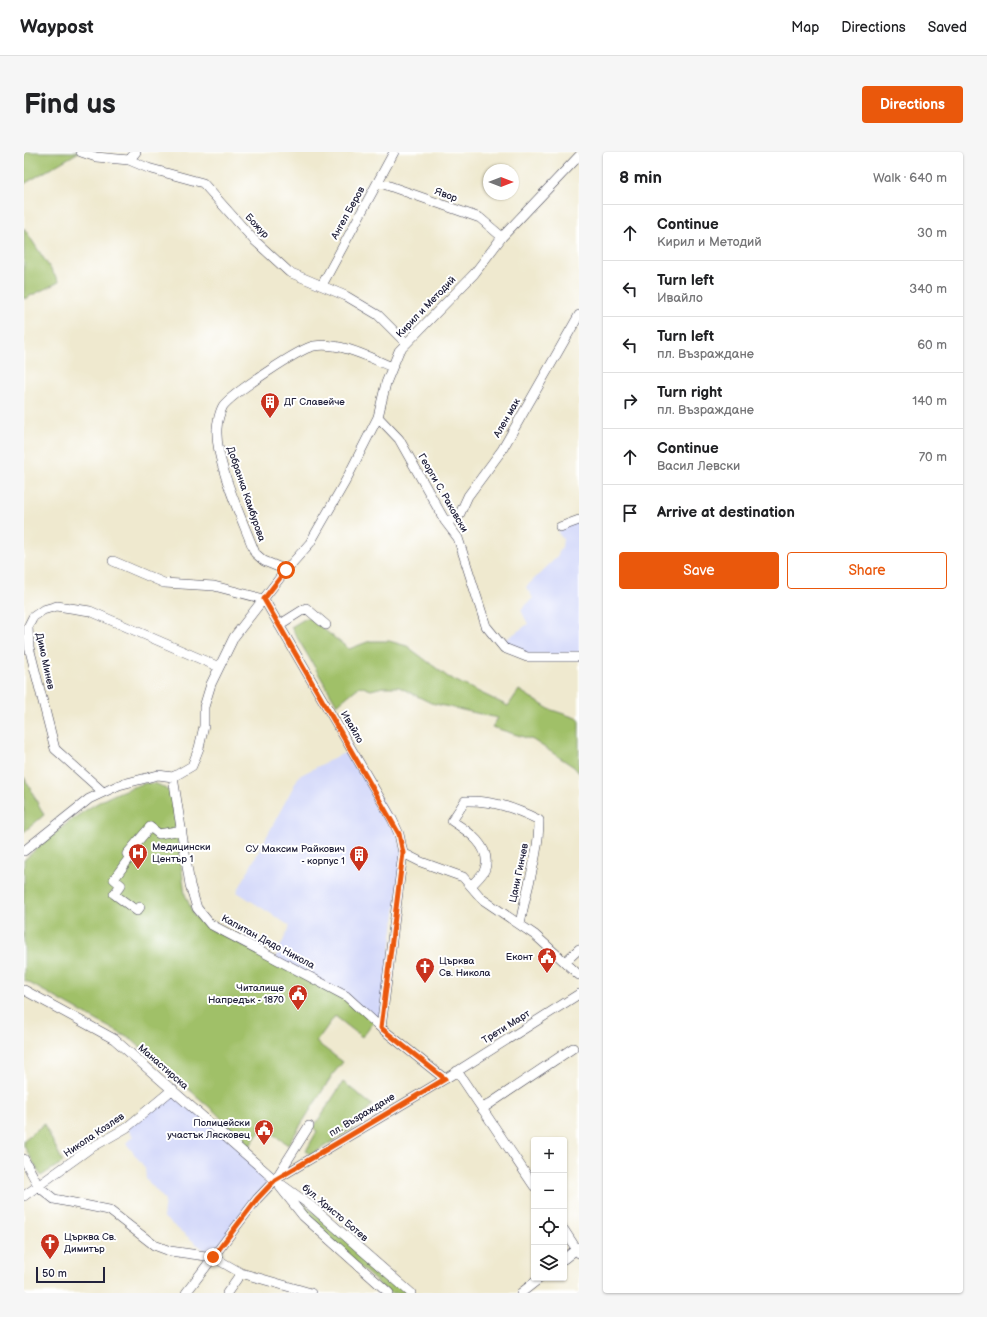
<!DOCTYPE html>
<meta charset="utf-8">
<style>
:root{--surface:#fff;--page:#f6f6f6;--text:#202124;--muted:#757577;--line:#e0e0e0;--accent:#ea580c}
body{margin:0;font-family:"Balsamiq Sans",sans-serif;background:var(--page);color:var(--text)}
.controls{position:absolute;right:12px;bottom:12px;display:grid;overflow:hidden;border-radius:4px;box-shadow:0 1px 3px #0004}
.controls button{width:36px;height:36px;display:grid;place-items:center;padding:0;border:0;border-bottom:1px solid var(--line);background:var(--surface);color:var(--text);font:20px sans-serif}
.compass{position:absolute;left:459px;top:12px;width:36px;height:36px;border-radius:50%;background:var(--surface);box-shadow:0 1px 3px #0004;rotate:90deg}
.scale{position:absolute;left:12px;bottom:10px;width:69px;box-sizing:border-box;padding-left:4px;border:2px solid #22223b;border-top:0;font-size:11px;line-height:14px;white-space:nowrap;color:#22223b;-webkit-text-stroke:3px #fff;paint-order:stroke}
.stop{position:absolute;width:12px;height:12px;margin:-9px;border:3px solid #ea580c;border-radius:50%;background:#fff}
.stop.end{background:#ea580c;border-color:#fff;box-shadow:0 1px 4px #0008}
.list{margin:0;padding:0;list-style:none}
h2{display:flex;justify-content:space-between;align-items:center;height:52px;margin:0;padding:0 16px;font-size:17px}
h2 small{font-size:13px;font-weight:400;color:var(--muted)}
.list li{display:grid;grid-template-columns:26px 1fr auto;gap:12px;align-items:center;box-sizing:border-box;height:56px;padding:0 16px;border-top:1px solid var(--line)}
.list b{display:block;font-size:15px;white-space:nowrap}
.list p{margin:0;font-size:13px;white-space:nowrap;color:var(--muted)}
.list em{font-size:13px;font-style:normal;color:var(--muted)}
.actions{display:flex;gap:8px;padding:12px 16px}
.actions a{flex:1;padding:9px 0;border:1px solid var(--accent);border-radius:4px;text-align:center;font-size:14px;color:var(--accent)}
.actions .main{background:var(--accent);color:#fff}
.icon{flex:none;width:22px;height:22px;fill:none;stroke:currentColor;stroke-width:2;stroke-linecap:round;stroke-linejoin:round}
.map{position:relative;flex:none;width:555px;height:1141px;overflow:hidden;border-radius:4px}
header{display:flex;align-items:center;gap:24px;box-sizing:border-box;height:56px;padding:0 20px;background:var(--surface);border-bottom:1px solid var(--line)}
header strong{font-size:19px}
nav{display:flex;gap:22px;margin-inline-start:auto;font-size:14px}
.intro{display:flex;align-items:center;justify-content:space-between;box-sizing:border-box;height:96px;padding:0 24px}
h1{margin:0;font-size:28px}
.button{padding:10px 18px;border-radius:4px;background:var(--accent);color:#fff;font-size:14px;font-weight:700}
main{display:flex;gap:24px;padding:0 24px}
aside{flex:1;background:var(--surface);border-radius:4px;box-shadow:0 1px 3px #0004}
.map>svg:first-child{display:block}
</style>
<header>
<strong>Waypost</strong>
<nav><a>Map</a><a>Directions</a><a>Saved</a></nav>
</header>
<div class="intro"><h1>Find us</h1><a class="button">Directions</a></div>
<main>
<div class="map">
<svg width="555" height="1141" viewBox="0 0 555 1141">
<rect width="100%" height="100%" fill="#fff"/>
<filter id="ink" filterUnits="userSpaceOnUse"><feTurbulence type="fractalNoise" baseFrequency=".025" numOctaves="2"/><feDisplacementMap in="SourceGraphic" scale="8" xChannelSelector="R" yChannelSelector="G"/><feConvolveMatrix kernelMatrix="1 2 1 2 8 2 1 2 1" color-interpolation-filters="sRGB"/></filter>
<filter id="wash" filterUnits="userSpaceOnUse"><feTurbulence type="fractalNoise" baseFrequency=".012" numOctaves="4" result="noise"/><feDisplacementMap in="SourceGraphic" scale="16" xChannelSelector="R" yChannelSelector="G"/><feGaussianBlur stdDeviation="0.9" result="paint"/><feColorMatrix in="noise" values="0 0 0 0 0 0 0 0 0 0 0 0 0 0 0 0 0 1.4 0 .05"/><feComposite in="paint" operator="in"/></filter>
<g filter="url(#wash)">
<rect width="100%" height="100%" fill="#efe9cf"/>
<path fill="#d3d8f9" d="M555 368V505H503L478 490 504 472 497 458 509 446 502 435 532 406 538 395 539 387 534 381 536 375Z
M328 597 368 667 379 701 356 875 251 806 266 774 213 740 275 624Z
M149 937 251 1028 189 1105 139 1065 141 1048 122 1027 121 1016 102 991 109 984 102 976Z"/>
<path fill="#a0c068" stroke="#617152" d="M0 0H55L0 32Z
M0 76 35 130 0 147Z
M284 465 325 497 346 489H365L383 494 424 525 484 554 495 538 525 557 555 567V621L550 615 509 588 468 575 474 566 407 551 375 535H359L347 538 336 534 313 553 267 475Z
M0 625 20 663 0 680Z
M122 631C134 631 140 634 148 643L161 742 170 764 182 775 322 844 350 869 338 885 311 864 292 890 319 910 309 922 264 993 239 975 225 995 191 960 108 888 0 828V708C39 673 71 645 122 631Z
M319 930 348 953 338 964 340 969 287 1003 282 999 293 979 289 976Z
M20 972 39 1010 17 1024 0 994V988Z
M251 1028 387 1141H365L279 1064Z"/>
</g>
<g filter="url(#ink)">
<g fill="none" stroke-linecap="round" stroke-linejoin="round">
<g stroke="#414051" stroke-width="10">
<path id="minor" d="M57 0 72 5 105 8 124 16 179 31 229 87 265 120 322 144 354 163 382 191
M105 8 112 0
M354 30 456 66 478 85
M298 133 370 0
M354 265 375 287 421 369 434 386 462 474 480 496 503 505H555
M421 369 434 366 444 344 478 298 555 163
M536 375 555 368
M89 409 140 431 190 434 240 447 368 667 375 682 379 701 357 876
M262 418 240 409 231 401C219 369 191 311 193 277 193 271 196 259 199 254 208 242 276 196 290 194 318 190 344 205 368 215
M255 473 282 456 302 473
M149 625 166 733 173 756 186 772 322 844 357 876 421 927
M79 640 31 597 5 495 4 475 9 465 19 458 33 454 66 459 195 515
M0 699 65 647 95 633 134 623 149 625 168 614 175 596 180 574V555L187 532 210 485 262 418 286 391 321 330 354 265 362 231 375 199 450 122 478 85 555 4
M379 701 397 710 439 725 458 747 511 783 555 823
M447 734C451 729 459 723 461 717 468 695 444 679 428 669L441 649C469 648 490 656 515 668 515 704 502 737 496 772
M116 755 113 759 90 742 97 733 90 727 106 705 103 702 126 675 135 682 158 678
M542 809 555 797
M0 838 90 887 251 1028 286 1053 387 1141
M433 919 510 1034
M458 957 549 896
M0 1007 15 1035 30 1047 85 1058 130 1093 146 1099 189 1105 217 1121 287 1141
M251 1028 421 927 555 842
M256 1035 279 1064 365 1141
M0 1044 65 997 102 976 149 937
M540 1078 555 1101
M540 1107 555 1095
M162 1141 233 1047 251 1028 285 974
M203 1141 217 1121
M497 1141 516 1126"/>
</g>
<use href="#minor" stroke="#fff" stroke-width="9"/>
</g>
</g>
<g fill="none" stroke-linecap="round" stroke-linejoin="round" filter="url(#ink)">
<path stroke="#ea580c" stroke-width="5" d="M189 1105 233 1047 251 1028 421 927 357 876 379 701 375 682 240 447 262 418"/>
</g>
<defs>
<g id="building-pin" transform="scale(1)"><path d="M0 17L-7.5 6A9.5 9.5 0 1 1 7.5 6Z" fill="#c8321e" stroke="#fff"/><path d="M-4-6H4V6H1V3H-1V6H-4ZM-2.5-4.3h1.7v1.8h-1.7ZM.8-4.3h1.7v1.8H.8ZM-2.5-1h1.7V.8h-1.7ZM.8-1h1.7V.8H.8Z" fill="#fff"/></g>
<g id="hospital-pin" transform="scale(1)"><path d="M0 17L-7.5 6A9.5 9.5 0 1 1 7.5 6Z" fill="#c8321e" stroke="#fff"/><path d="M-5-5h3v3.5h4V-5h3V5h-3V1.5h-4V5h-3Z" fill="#fff"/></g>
<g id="civic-pin" transform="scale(1)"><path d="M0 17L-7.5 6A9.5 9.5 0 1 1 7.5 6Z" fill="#c8321e" stroke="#fff"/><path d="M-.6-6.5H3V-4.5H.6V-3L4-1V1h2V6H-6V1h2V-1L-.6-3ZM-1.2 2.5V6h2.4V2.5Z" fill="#fff"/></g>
<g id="church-pin" transform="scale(1)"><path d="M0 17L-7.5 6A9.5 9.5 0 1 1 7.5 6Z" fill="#c8321e" stroke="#fff"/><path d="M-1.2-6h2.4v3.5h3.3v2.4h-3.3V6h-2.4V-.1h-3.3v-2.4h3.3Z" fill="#fff"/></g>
</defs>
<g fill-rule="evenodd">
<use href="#building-pin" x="246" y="250"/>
<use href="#hospital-pin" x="114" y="701"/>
<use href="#building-pin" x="335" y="703"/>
<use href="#civic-pin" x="523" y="805"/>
<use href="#church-pin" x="401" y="815"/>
<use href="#civic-pin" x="274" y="842"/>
<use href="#civic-pin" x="240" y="977"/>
<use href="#church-pin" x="26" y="1091"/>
</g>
<g text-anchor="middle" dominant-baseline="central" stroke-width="4" stroke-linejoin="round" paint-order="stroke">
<g font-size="10" fill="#22223b" stroke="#fff">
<text transform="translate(422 43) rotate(20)">Явор</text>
<text transform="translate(324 61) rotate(-61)">Ангел Беров</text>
<text transform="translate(233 74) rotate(47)">Божур</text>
<text transform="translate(402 155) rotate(-46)">Кирил и Методий</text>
<text transform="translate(483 266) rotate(-60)">Ален мак</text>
<text transform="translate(419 341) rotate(60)">Георги С. Раковски</text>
<text transform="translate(222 342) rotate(71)">Добранка Камбурова</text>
<text transform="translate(21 509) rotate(78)">Димо Минев</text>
<text transform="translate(328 575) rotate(60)">Ивайло</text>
<text transform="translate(495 721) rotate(-78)">Цани Гинчев</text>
<text transform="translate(244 790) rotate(28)">Капитан Дядо Никола</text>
<text transform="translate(482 875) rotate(-32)">Трети Март</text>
<text transform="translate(139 915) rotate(41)">Манастирска</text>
<text transform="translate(338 963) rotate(-31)">пл. Възраждане</text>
<text transform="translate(70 983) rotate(-34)">Никола Козлев</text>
<text transform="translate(311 1061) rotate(40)">бул. Христо Ботев</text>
</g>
<g font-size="10" fill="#22223b" stroke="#fff" text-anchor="start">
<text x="260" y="250">ДГ Славейче</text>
<text x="128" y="695">Медицински<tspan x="128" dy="12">Център 1</tspan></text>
<text x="321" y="697" text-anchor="end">СУ Максим Райкович<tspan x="321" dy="12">- корпус 1</tspan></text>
<text x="509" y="805" text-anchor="end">Еконт</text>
<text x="415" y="809">Църква<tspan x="415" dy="12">Св. Никола</tspan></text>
<text x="260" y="836" text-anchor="end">Читалище<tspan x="260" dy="12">Напредък - 1870</tspan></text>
<text x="226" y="971" text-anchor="end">Полицейски<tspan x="226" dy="12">участък Лясковец</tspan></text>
<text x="40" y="1085">Църква Св.<tspan x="40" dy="12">Димитър</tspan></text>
</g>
</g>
</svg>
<div class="controls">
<button>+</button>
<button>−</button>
<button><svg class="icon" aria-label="locate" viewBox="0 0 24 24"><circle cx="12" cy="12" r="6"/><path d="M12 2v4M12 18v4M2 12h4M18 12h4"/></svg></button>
<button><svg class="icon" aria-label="layers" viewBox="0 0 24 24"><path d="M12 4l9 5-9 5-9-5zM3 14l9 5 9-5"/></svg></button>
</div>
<svg class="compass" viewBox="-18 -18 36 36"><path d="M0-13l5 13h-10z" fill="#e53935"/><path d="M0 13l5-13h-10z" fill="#757577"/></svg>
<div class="scale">50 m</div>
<div class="stop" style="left:262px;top:418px"></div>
<div class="stop end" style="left:189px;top:1105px"></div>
</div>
<aside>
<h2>8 min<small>Walk · 640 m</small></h2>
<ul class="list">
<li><svg class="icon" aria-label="ahead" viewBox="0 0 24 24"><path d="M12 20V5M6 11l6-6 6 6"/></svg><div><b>Continue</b><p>Кирил и Методий</p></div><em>30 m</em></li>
<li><svg class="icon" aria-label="left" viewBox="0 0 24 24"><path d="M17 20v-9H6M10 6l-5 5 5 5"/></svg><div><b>Turn left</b><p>Ивайло</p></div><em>340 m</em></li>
<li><svg class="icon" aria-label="left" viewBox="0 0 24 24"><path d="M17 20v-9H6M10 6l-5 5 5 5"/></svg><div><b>Turn left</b><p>пл. Възраждане</p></div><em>60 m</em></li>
<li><svg class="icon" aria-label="right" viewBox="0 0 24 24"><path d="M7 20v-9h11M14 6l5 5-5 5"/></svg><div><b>Turn right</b><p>пл. Възраждане</p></div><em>140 m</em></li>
<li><svg class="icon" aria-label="ahead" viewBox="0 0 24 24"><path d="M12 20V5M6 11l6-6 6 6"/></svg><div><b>Continue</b><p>Васил Левски</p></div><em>70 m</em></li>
<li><svg class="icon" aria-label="arrive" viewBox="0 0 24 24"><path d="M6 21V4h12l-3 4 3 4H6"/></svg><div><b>Arrive at destination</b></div></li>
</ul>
<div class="actions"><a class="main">Save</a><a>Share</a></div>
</aside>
</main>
